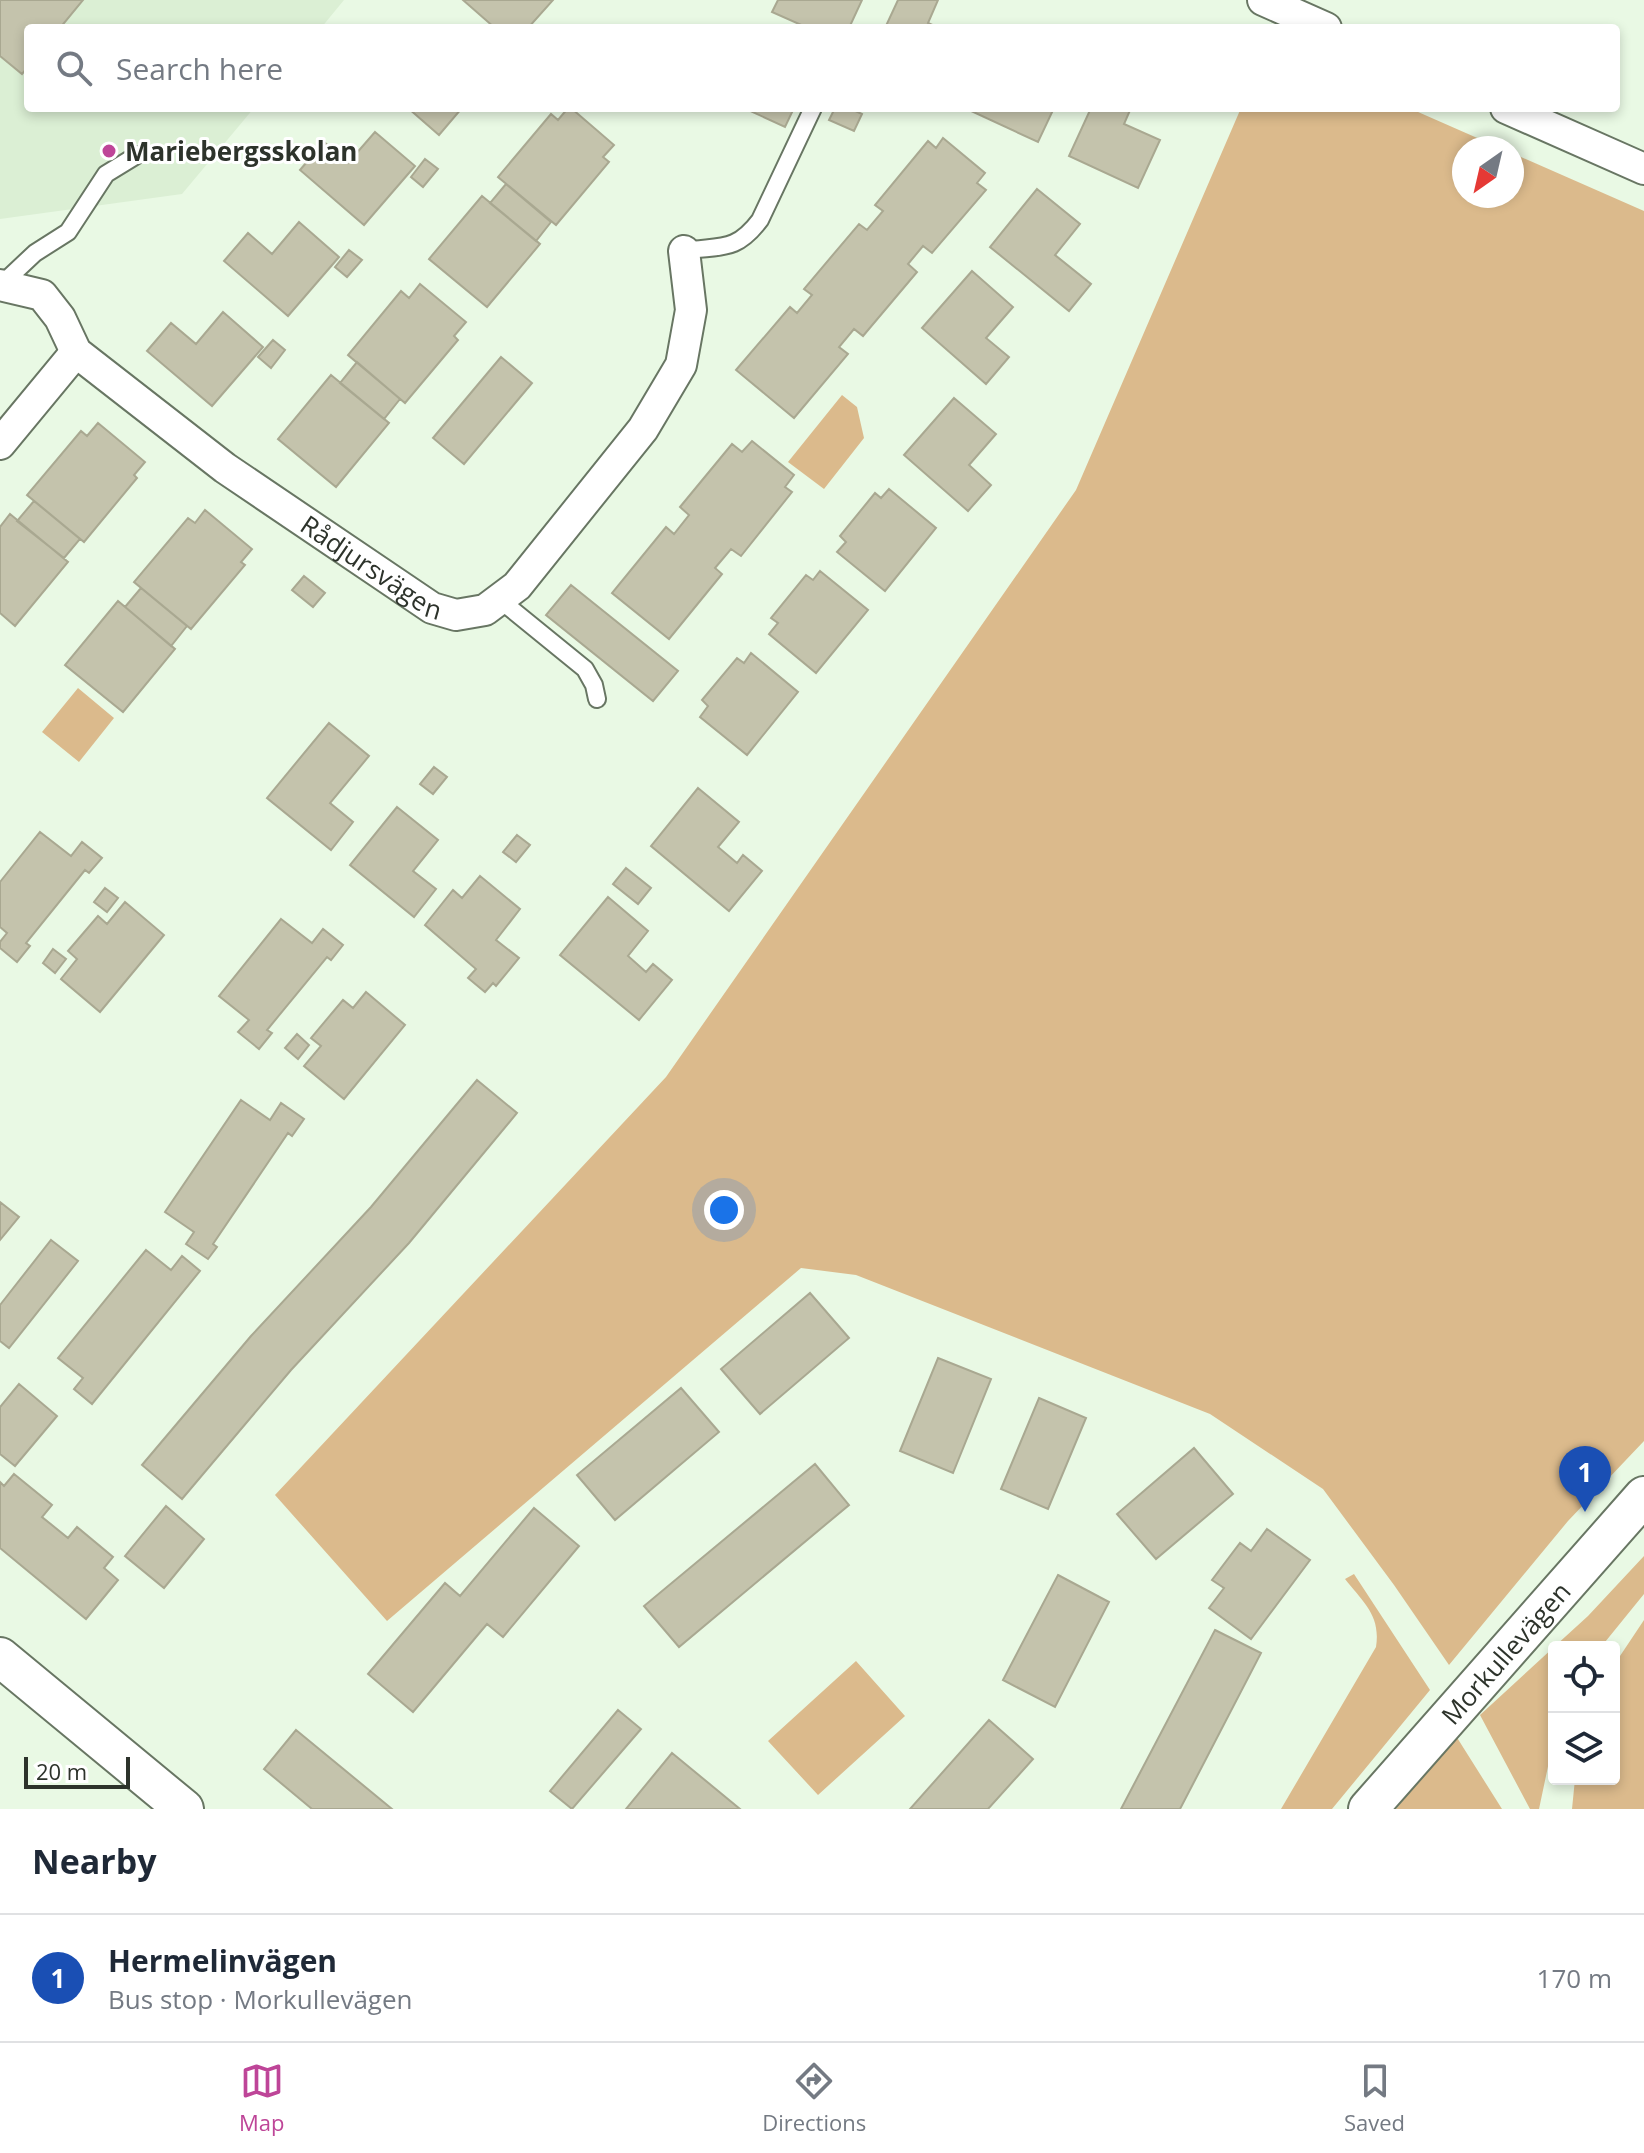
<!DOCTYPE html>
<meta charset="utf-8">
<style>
:root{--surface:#fff;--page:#f6f6f7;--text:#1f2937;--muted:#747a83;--line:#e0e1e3;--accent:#be4598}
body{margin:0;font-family:"Open Sans",sans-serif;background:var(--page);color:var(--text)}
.controls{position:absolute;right:24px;bottom:24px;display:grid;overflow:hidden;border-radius:8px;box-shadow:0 4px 12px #0003}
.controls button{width:72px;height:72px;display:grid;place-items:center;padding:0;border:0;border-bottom:2px solid var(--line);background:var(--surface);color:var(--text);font:40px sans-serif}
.compass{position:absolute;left:1452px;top:136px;width:72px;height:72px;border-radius:50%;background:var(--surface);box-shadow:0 4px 12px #0003;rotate:214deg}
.scale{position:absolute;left:24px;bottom:20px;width:106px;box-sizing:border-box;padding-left:8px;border:4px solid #2d332b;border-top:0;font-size:22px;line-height:28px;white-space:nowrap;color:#2d332b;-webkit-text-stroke:6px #fff;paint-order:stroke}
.you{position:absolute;left:724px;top:1210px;width:28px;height:28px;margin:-20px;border:6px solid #fff;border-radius:50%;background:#1a73e8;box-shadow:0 0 0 12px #1a73e833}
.badge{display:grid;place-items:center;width:52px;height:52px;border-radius:50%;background:var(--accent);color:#fff;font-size:26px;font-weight:700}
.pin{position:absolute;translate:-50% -66px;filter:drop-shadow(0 2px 4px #0008)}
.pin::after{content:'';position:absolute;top:42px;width:28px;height:24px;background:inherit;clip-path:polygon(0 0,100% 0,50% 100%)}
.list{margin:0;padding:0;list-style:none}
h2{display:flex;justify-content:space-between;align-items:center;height:104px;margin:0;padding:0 32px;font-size:34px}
h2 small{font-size:26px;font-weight:400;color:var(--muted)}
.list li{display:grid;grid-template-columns:52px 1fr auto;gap:24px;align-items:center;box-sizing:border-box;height:128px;padding:0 32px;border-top:2px solid var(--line)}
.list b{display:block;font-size:30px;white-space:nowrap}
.list p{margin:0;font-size:26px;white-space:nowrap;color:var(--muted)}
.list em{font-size:26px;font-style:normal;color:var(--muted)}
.icon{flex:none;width:44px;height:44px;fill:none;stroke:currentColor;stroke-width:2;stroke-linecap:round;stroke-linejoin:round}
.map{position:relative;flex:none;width:1644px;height:1809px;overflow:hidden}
.search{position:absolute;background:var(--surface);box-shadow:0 4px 12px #0003;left:24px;right:24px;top:24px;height:88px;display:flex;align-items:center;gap:20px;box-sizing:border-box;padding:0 28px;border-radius:8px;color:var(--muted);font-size:30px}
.sheet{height:232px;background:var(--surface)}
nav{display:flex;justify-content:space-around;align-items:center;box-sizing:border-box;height:112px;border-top:2px solid var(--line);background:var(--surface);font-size:22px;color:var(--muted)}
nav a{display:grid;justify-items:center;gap:4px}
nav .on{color:var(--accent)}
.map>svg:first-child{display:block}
</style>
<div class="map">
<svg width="1644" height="1809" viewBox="0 0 1644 1809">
<rect width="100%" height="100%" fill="#e9f9e4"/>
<path fill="#dbefd4" d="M0 0H344L321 28H28V108H254L182 194 0 219Z"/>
<path fill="#dbba8c" d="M1241 108H1409L1500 148H1464V196H1512V153L1644 211V1441L1568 1521 1449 1665 1394 1585 1323 1489 1210 1414 856 1275 801 1268 387 1621 275 1495 666 1077 1076 490Z
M842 395 857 407 864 438 824 489 788 462Z
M78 688 114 718 79 762 42 732Z
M1644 1556V1594L1601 1647H1554L1588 1616Z
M1354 1574 1430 1690 1332 1809H1281L1376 1647C1381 1615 1363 1602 1345 1579Z
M1644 1620V1809H1572L1575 1779H1614V1665Z
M1554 1647V1738L1539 1809H1530L1480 1715Z
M856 1661 905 1716 818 1795 768 1741Z
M1456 1736 1502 1809H1396Z"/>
<path fill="#c4c3ac" stroke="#a9a891" stroke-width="2" d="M0 0H83L60 28H28V67L22 74 0 56Z
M463 0H553L528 28H495Z
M778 0H862L849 28H808L772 12Z
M898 0H938L928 23 939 28H885Z
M408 108H462L439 135Z
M568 108H571L614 145 603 157 609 162 556 225 498 177 551 114 558 120Z
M744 108H794L785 127Z
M835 108H849L862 114 854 131 829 120Z
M970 108H1054L1038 142 969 110Z
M1091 108H1131L1124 124 1160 140 1138 188 1069 156Z
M375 132 415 166 364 225 300 170 324 142 348 163Z
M943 138 985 173 977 183 986 190 932 253 923 246 908 264 917 272 863 336 854 329 839 347 848 354 794 418 736 370 790 307 797 313 812 295 804 289 859 224 867 230 883 211 875 205 928 141 936 148Z
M425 159 438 169 423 187 411 177Z
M506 184 551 222 536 241 490 203Z
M1037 189 1080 224 1055 255 1091 284 1069 311 990 247Z
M482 196 540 244 487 307 429 259Z
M299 222 339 257 288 316 224 261 248 233 272 254Z
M349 250 362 260 347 277 335 267Z
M972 271 1013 307 986 338 1009 357 986 384 922 328Z
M420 284 466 322 454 336 458 340 405 403 348 355 401 291 409 298Z
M223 312 263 347 212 406 147 351 171 323 196 344Z
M273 340 285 350 271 368 258 357Z
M501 357 532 383 464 464 433 438Z
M357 362 400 399 384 419 340 383Z
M331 375 389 423 336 487 278 439Z
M954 398 996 434 969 465 991 485 968 511 904 455Z
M98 423 145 462 134 475 137 478 84 542 27 495 81 431 87 436Z
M752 441 794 475 785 487 792 492 741 556 731 549 715 568 722 574 669 639 612 593 666 527 674 534 689 515 680 507 732 444 742 452Z
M889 489 936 528 885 591 837 552 846 542 840 536 875 493 881 498Z
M34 501 80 539 64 558 17 521Z
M205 510 252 549 241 562 245 565 191 629 134 582 188 518 195 523Z
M10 514 68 562 15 626 0 613V527Z
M820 571 868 610 816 673 769 634 778 623 771 618 806 575 813 580Z
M304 576 325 593 313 607 292 590Z
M571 585 678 671 653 701 546 615Z
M141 588 187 626 171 646 125 607Z
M118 601 175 649 123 712 65 665Z
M751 653 798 692 747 755 700 717 708 706 702 700 737 658 744 663Z
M329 723 369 756 330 803 353 822 331 850 267 798Z
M434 767 447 777 433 794 420 784Z
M698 788 739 822 718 847 737 863 743 855 762 871 729 911 651 846Z
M397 807 438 840 413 871 436 889 414 917 350 865Z
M40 832 71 856 82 842 102 858 89 873 85 870 26 943 30 946 17 962 0 948V942L7 933 0 927V882Z
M517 835 530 845 516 862 503 852Z
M626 868 651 888 638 904 613 884Z
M480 876 520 909 496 940 519 958 496 986 493 983 485 992 468 978 476 969 425 925 453 890 462 898Z
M105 888 118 898 107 912 94 902Z
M608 897 648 931 628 956 646 972 653 964 672 980 639 1020 560 955Z
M125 902 164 935 100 1012 61 979 77 959 68 951 98 916 107 924Z
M281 919 312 943 323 929 343 945 331 960 327 957 267 1030 272 1033 259 1049 238 1032 249 1020 219 996Z
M53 949 66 959 55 973 43 963Z
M366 992 405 1025 344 1099 304 1066 321 1046 311 1038 343 1000 353 1008Z
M297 1034 309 1045 298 1059 285 1048Z
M477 1080 517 1113 409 1243 291 1370 182 1499 142 1465 251 1336 371 1207Z
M241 1100 270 1120 281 1103 304 1119 292 1136 288 1133 213 1244 217 1247 208 1259 186 1244 194 1232 165 1212Z
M0 1202 19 1217 0 1240Z
M51 1240 78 1261 9 1348 0 1341V1305Z
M146 1250 171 1270 182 1256 200 1271 92 1404 74 1389 83 1378 58 1358Z
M810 1293 849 1338 760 1414 721 1369Z
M938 1358 991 1379 953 1473 900 1451Z
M19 1384 57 1416 15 1466 0 1454V1407Z
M681 1388 719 1432 615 1520 577 1475Z
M1039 1398 1086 1418 1048 1509 1001 1489Z
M1194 1448 1233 1494 1156 1559 1117 1514Z
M815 1464 849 1505 679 1647 644 1606Z
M14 1474 52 1505 42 1517 68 1538 77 1527 113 1557 104 1568 118 1580 86 1619 0 1548V1482L4 1486Z
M166 1506 204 1539 164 1588 125 1556Z
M534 1508 579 1546 503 1637 487 1624 413 1712 368 1674 445 1583 460 1596Z
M1267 1529 1310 1560 1251 1639 1209 1608 1224 1588 1212 1580 1240 1543 1251 1551Z
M1058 1575 1109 1602 1055 1707 1003 1680Z
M1215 1630 1261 1653 1180 1809H1121Z
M618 1710 641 1729 572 1809 550 1791Z
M989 1720 1033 1759 988 1809H910Z
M296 1730 392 1809H312L264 1769Z
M672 1753 740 1809H626Z"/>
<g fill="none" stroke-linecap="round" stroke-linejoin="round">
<g stroke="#687663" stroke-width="20">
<path id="service" d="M684 251C720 245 735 253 760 220L813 108
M1 285 35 253 68 232 106 174 137 155
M499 599 585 669 594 685 597 699"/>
</g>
<g stroke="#687663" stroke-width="34">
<g id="minor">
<path d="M1263 0 1326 28"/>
<path d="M1506 108 1644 169"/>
<path id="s1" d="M0 285 42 295 60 318 76 352 225 468 432 608 456 615 485 610 517 586 643 429 681 365 691 310 684 251"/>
<path d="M0 444 76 352"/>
</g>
</g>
<g stroke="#687663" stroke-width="42">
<g id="tertiary">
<path d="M0 1657 184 1809"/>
<path id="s2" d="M1368 1809 1644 1496"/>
</g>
</g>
<use href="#service" stroke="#fff" stroke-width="16"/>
<use href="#minor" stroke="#fff" stroke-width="30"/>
<use href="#tertiary" stroke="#fff" stroke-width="38"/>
</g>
<circle fill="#be4598" stroke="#fff" stroke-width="3" cx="109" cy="151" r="8"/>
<g text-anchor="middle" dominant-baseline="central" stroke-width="6" stroke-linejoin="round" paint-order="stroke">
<g font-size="26" font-weight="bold" fill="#2d332b" stroke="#fff" text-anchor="start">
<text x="125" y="151">Mariebergsskolan</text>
</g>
<g font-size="26" fill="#2d332b" stroke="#fff">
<text stroke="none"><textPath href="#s1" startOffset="476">Rådjursvägen</textPath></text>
<text stroke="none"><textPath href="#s2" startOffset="208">Morkullevägen</textPath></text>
</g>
</g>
</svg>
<div class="controls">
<button><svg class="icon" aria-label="locate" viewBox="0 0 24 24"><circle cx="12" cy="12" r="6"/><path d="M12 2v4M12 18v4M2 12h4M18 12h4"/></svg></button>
<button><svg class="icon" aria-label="layers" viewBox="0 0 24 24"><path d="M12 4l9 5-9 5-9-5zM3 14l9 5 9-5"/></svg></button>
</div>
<svg class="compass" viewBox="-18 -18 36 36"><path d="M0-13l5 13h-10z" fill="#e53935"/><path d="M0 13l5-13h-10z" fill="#747a83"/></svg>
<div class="scale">20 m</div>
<div class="you"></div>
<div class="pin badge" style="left:1585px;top:1512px;background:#1a4fb4">1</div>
<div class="search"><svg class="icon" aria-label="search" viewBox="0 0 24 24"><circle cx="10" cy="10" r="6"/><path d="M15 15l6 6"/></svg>Search here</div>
</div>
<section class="sheet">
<h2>Nearby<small></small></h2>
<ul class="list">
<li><span class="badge" style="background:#1a4fb4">1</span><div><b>Hermelinvägen</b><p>Bus stop · Morkullevägen</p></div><em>170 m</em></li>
</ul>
</section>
<nav>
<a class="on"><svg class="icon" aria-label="map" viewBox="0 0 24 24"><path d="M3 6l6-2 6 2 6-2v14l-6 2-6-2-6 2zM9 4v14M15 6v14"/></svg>Map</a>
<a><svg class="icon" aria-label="directions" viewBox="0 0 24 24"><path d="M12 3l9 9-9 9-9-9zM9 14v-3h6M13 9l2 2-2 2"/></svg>Directions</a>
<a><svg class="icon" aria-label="saved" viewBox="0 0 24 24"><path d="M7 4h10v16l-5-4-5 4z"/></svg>Saved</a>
</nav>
